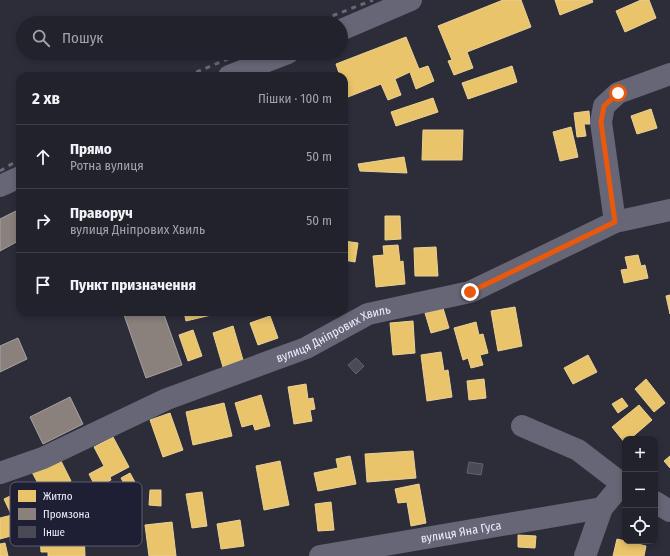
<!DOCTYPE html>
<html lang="uk">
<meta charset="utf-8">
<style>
:root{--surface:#22222c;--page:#2a2a34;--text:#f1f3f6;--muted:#a2a4a9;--line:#3f3f48}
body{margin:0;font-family:"Fira Sans Condensed",sans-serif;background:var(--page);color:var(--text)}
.controls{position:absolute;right:12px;bottom:12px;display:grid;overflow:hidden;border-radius:8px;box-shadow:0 2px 6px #0003}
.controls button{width:36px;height:36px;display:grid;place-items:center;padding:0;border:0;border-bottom:1px solid var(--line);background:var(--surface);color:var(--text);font:20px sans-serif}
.stop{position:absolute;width:12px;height:12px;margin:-9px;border:3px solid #ea580c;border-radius:50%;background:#fff}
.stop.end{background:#ea580c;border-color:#fff;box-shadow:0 1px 4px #0008}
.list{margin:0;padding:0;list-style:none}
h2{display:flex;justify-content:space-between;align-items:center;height:52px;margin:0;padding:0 16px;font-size:17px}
h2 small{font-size:13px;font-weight:400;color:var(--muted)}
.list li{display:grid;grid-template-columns:26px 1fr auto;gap:12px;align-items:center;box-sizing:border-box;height:64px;padding:0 16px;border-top:1px solid var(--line)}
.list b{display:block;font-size:15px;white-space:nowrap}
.list p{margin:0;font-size:13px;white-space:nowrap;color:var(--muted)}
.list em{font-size:13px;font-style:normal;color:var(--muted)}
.icon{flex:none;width:22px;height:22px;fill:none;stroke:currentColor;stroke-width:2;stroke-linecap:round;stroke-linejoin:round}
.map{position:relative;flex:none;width:670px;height:556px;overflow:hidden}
.search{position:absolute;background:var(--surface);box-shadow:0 2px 6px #0003;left:16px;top:16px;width:332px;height:44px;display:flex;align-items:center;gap:10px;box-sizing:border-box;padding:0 14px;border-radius:22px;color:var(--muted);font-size:15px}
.panel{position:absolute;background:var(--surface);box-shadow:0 2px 6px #0003;left:16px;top:72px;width:332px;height:244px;border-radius:12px}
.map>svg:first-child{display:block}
</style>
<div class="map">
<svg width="670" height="556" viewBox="0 0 670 556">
<rect width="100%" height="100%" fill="#2d2d3a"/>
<path fill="#e9c46a" stroke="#ead196" d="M503 0H521L531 27 467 52 473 68 454 75 448 61 452 60 438 26Z
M555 0H592L593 2 560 15Z
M641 0H649L656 18 625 32 616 11Z
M406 37 419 69 428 66 434 81 416 89 410 72 395 79 401 95 388 100 381 84 348 97 344 86V76H340L336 64Z
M512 66 517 82 468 99 462 83Z
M433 98 438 112 396 126 391 112Z
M651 109 657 128 637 134 631 116Z
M589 111 590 124H584L586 136 577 137 574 113Z
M571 127 578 157 560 161 553 132Z
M423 130H463L462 160H422Z
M404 157 407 173 360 171 358 164Z
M385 216H400L401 239 385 240Z
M344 241 358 243 355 262 344 260Z
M398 245 400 262 403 261 405 284 376 287 373 256 384 255 383 246Z
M436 247 438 276H415L414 248Z
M638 255 641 266 645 265 648 278 624 283 621 270 628 269 625 257Z
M670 295V314L666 296Z
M515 307 522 346 498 351 491 311Z
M443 308 449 328 431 333 425 313Z
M184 312H224L186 321Z
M270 316 278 338 258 345 250 323Z
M413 321 415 353 393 355 390 323Z
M476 322 479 335 483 334 488 353 480 355 483 365 471 368 468 358 463 360 454 328Z
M233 326 243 360 223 367 213 333Z
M193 330 202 356 188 361 179 335Z
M441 352 444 371 448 370 452 397 427 401 421 355Z
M588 355 597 372 573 384 564 368Z
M484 379 486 398 469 400 467 381Z
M646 379 665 403 654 412 635 389Z
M306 384 308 399 313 398 315 409 310 410 312 421 294 424 288 387Z
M261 395 270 426 255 430 253 424 242 427 235 403Z
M622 398 628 406 618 413 612 404Z
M224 403 232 436 193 445 186 412Z
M639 405 652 420 630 439H625V443L612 427Z
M170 413 183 450 163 457 150 420Z
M113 437 129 467 110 477 111 480 96 488 89 474 104 466 94 447Z
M413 451 416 478 367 482 365 454Z
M350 456 356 484 318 491 314 473 338 468 336 459Z
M670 456V468L664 461Z
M60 459 71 481 44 495 32 472Z
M280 461 289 505 264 510 256 466Z
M130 473 137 486 128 491 121 478Z
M419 484 426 523 411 526 407 502 398 503 395 489Z
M25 489 32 505 11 514 4 499Z
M150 490H161V506L149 505Z
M202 492 207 526 192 528 186 494Z
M331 502 334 530 318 531 315 504Z
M24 512 29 531 0 539V518Z
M240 520 244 546 221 549 217 524Z
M172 522 176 556H149L145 525Z
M84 533 85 556H48V552H41L40 534Z
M518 535 536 536 535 548 518 547Z
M617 539 646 546 644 556H613Z
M5 543 8 556H0V544Z"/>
<path fill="#8a817c" stroke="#a8a2a3" d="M20 209V240L0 251V219Z
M123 312H163L182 365 146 378Z
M18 338 27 359 0 372V346Z
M70 397 83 424 43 444 30 417Z"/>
<path fill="#4a4a56" stroke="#63636f" d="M356 358 364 366 356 374 348 365Z
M469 462 483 464 481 475 467 473Z"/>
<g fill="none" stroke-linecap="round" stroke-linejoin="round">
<g stroke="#666676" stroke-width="22">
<path d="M341 30 411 0"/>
<path d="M229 76 288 53"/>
<path d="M0 186 20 177"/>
<path d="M615 222 601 122 604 106 618 93 670 74"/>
<path d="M522 426 578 450 625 486"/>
<path id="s1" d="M0 473 43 458 167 399 306 348 368 314 470 292 615 222 670 210"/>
<path d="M655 502 670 511"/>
<path id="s2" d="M320 556 602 508"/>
<path d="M585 556 602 508 622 484"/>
</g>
<path stroke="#686876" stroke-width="3" stroke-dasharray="5 5" stroke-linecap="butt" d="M314 23 373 0
M187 76 242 53
M0 171 20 159"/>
</g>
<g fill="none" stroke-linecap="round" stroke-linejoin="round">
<path stroke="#ea580c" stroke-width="5" d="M470 292 615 222 601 122 604 106 618 93"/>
</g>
<g text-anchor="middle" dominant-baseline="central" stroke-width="4" stroke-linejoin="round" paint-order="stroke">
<g font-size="12" fill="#edeefd" stroke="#1e1e34">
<text stroke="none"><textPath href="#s1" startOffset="362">вулиця Дніпрових Хвиль</textPath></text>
<text stroke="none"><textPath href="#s2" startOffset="143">вулиця Яна Гуса</textPath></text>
</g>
</g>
<rect x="10" y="482" width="132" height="64" rx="6" fill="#1e1e34" stroke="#5c5c70" stroke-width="1"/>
<rect x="18" y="490" width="18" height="12" fill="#e9c46a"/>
<rect x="18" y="508" width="18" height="12" fill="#8a817c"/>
<rect x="18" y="526" width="18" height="12" fill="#4a4a56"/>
<g font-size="11" fill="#edeefd">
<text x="43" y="500">Житло</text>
<text x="43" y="518">Промзона</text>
<text x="43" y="536">Інше</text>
</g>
</svg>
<div class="controls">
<button>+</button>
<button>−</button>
<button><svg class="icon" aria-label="locate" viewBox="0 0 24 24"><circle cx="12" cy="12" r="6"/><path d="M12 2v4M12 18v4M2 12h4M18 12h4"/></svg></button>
</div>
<div class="stop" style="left:618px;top:93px"></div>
<div class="stop end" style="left:470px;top:292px"></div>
<div class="search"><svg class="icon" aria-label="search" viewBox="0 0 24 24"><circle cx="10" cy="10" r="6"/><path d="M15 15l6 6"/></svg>Пошук</div>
<section class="panel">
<h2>2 хв<small>Пішки · 100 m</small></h2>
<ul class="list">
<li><svg class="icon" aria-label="ahead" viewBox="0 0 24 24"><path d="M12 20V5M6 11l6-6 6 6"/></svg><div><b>Прямо</b><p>Ротна вулиця</p></div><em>50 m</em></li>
<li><svg class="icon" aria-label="right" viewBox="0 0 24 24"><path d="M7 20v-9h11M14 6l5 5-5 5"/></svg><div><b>Праворуч</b><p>вулиця Дніпрових Хвиль</p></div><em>50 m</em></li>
<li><svg class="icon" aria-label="arrive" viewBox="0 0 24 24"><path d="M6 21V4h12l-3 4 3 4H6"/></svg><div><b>Пункт призначення</b></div></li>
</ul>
</section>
</div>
